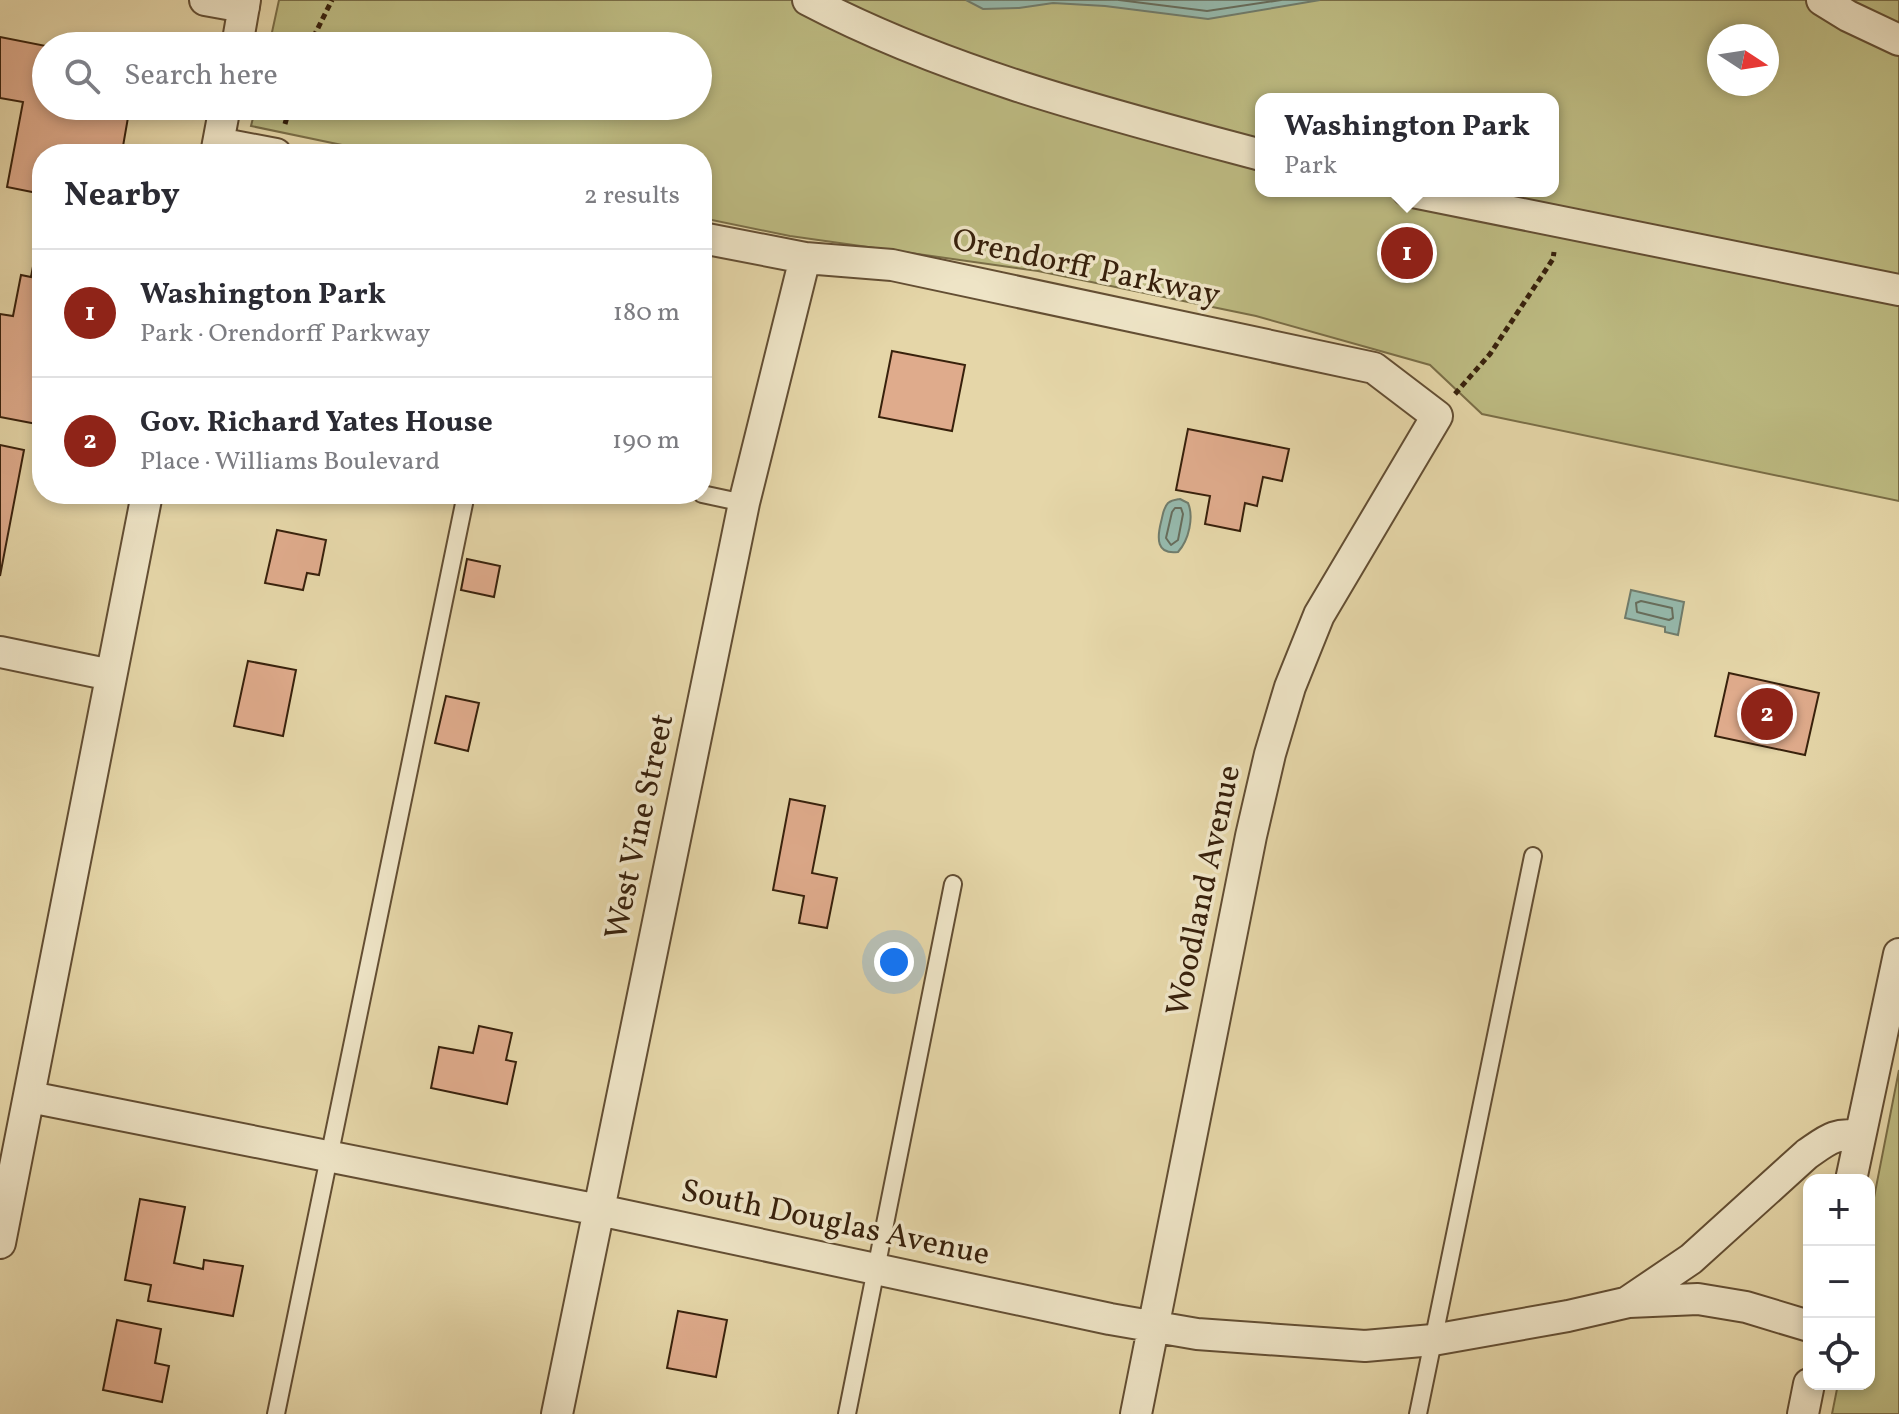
<!DOCTYPE html>
<meta charset="utf-8">
<style>
:root{--surface:#fff;--page:#f2f2f3;--text:#2b2b33;--muted:#7c7c81;--line:#e1e1e2;--accent:#8f2418}
body{margin:0;font-family:Vollkorn,serif;background:var(--page);color:var(--text)}
.controls{position:absolute;right:24px;bottom:24px;display:grid;overflow:hidden;border-radius:16px;box-shadow:0 4px 12px #0003}
.controls button{width:72px;height:72px;display:grid;place-items:center;padding:0;border:0;border-bottom:2px solid var(--line);background:var(--surface);color:var(--text);font:40px sans-serif}
.compass{position:absolute;left:1707px;top:24px;width:72px;height:72px;border-radius:50%;background:var(--surface);box-shadow:0 4px 12px #0003;rotate:102deg}
.you{position:absolute;left:894px;top:962px;width:28px;height:28px;margin:-20px;border:6px solid #fff;border-radius:50%;background:#1a73e8;box-shadow:0 0 0 12px #1a73e833}
.badge{display:grid;place-items:center;width:52px;height:52px;border-radius:50%;background:var(--accent);color:#fff;font-size:26px;font-weight:700}
.pin{position:absolute;translate:-50% -50%;border:4px solid #fff;box-shadow:0 2px 8px #0006}
.popup{position:absolute;left:1255px;top:93px;width:304px;height:104px;box-sizing:border-box;display:grid;place-content:center;border-radius:16px;background:var(--surface);filter:drop-shadow(0 2px 6px #0005);font-size:26px;white-space:nowrap;color:var(--muted)}
.popup b{font-size:30px;color:var(--text)}
.popup::after{content:'';position:absolute;left:50%;top:100%;margin-left:-16px;border:16px solid transparent;border-top-color:var(--surface)}
.list{margin:0;padding:0;list-style:none}
h2{display:flex;justify-content:space-between;align-items:center;height:104px;margin:0;padding:0 32px;font-size:34px}
h2 small{font-size:26px;font-weight:400;color:var(--muted)}
.list li{display:grid;grid-template-columns:52px 1fr auto;gap:24px;align-items:center;box-sizing:border-box;height:128px;padding:0 32px;border-top:2px solid var(--line)}
.list b{display:block;font-size:30px;white-space:nowrap}
.list p{margin:0;font-size:26px;white-space:nowrap;color:var(--muted)}
.list em{font-size:26px;font-style:normal;color:var(--muted)}
.icon{flex:none;width:44px;height:44px;fill:none;stroke:currentColor;stroke-width:2;stroke-linecap:round;stroke-linejoin:round}
.map{position:relative;flex:none;width:1899px;height:1414px;overflow:hidden}
.search{position:absolute;background:var(--surface);box-shadow:0 4px 12px #0003;left:32px;top:32px;width:680px;height:88px;display:flex;align-items:center;gap:20px;box-sizing:border-box;padding:0 28px;border-radius:44px;color:var(--muted);font-size:30px}
.panel{position:absolute;background:var(--surface);box-shadow:0 4px 12px #0003;left:32px;top:144px;width:680px;height:360px;border-radius:32px}
.map>svg:first-child{display:block}
</style>
<div class="map">
<svg width="1899" height="1414" viewBox="0 0 1899 1414">
<rect width="100%" height="100%" fill="#e5d6a8"/>
<filter id="stains"><feTurbulence type="fractalNoise" baseFrequency=".0025" numOctaves="4"/><feColorMatrix values="0 0 0 0 .2 0 0 0 0 .09 0 0 0 0 .02 0 0 0 .5 -.17"/></filter>
<radialGradient id="worn" r=".72"><stop offset=".6" stop-color="#630" stop-opacity="0"/><stop offset="1" stop-color="#630" stop-opacity=".3"/></radialGradient>
<path fill="#bdbb82" stroke="#7a6e47" stroke-width="2" fill-rule="evenodd" d="M279 0H1899V501L1482 414 1430 365 1256 316 1038 271 790 236 702 218V154H385L251 126 256 106H698V46H269ZM1719 36H1767V84H1719ZM1261 99H1553V191H1261Z
M1899 1070V1414H1832L1838 1384H1869V1223Z"/>
<path fill="#96b9ac" stroke="#707c6c" stroke-width="2" d="M966 0H1320L1208 19 1105 6 1053 3 1019 8 983 9Z
M1180 499 1188 503C1194 517 1189 540 1178 552 1156 555 1157 538 1161 522 1163 515 1163 508 1168 503 1172 500 1174 500 1180 499Z
M1631 590 1684 602 1678 635 1665 632V627L1625 618Z"/>
<g fill="none" stroke-linecap="round" stroke-linejoin="round">
<path stroke="#676d5c" stroke-width="2" d="M1119 0 1207 11 1281 0
M1175 508H1181L1183 514 1178 540 1171 545 1166 538 1172 512Z
M1641 601 1672 608 1673 618 1669 620 1637 612 1636 603Z"/>
</g>
<path fill="#dfab8c" stroke="#38210c" stroke-width="2" d="M0 37 46 46V106H130L122 152 97 147 95 154H42V194L7 187 23 102 0 98Z
M42 219V425L0 417V314L13 316 21 275 31 277Z
M892 351 965 365 952 431 879 417Z
M1188 429 1289 449 1282 481 1263 477 1257 506 1245 503 1240 531 1205 524 1210 496 1176 490Z
M0 445 24 450 0 576Z
M277 530 326 540 319 575 307 573 303 590 265 583Z
M467 559 500 566 494 597 461 590Z
M248 661 296 670 283 736 234 726Z
M1729 673 1819 693 1805 755 1715 736Z
M446 696 479 703 468 751 435 743Z
M790 799 825 806 812 873 837 878 827 928 799 923 804 896 773 890Z
M479 1026 512 1033 506 1060 516 1062 507 1104 431 1088 439 1047 473 1053Z
M140 1199 185 1207 174 1263 203 1269 204 1260 243 1266 233 1316 148 1301 151 1285 125 1280Z
M678 1311 727 1320 716 1377 667 1368Z
M117 1320 161 1329 155 1363 169 1366 162 1402 103 1390Z"/>
<g fill="none" stroke-linecap="round" stroke-linejoin="round">
<g stroke="#634e33" stroke-width="20">
<path id="lane" d="M702 494 744 503
M276 1414 466 494
M847 1414 953 884
M1418 1414 1533 856"/>
</g>
<g stroke="#634e33" stroke-width="34">
<path id="street" d="M205 0 244 7
M808 0C949 74 1108 114 1261 155
M1822 0 1848 16 1899 40
M237 46 245 0
M218 143 276 154
M216 154 225 106
M1408 191 1899 290
M702 238 805 258 892 265 1374 368 1437 416 1319 615 1290 687 1270 754 1251 836 1136 1414
M0 652 111 675
M30 1097 599 1210 1110 1319 1197 1334 1365 1346 1433 1340 1568 1316 1629 1302 1698 1299 1746 1307 1809 1326
M1851 1180 1899 954
M0 1243 147 494
M1629 1301 1691 1259 1807 1154C1826 1141 1836 1131 1860 1137
M557 1414 744 503 805 258
M1803 1414 1809 1384"/>
</g>
<path stroke="#38210c" stroke-width="5" stroke-dasharray="6 4" stroke-linecap="butt" d="M309 46 332 0
M285 124 290 106
M1455 394 1490 354 1553 259 1554 252"/>
<use href="#lane" stroke="#eee4c6" stroke-width="16"/>
<use href="#street" stroke="#eee4c6" stroke-width="30"/>
</g>
<g text-anchor="middle" dominant-baseline="central" stroke-width="7" stroke-linejoin="round" paint-order="stroke">
<g font-size="32" fill="#38210c" stroke="#eee4c6">
<text transform="translate(1086 269) rotate(12)">Orendorff Parkway</text>
<text transform="translate(641 827) rotate(-78)">West Vine Street</text>
<text transform="translate(1205 891) rotate(-78)">Woodland Avenue</text>
<text transform="translate(835 1224) rotate(12)">South Douglas Avenue</text>
</g>
</g>
<rect width="100%" height="100%" filter="url(#stains)"/>
<rect width="100%" height="100%" fill="url(#worn)"/>
</svg>
<div class="controls">
<button>+</button>
<button>−</button>
<button><svg class="icon" aria-label="locate" viewBox="0 0 24 24"><circle cx="12" cy="12" r="6"/><path d="M12 2v4M12 18v4M2 12h4M18 12h4"/></svg></button>
</div>
<svg class="compass" viewBox="-18 -18 36 36"><path d="M0-13l5 13h-10z" fill="#e53935"/><path d="M0 13l5-13h-10z" fill="#7c7c81"/></svg>
<div class="you"></div>
<div class="pin badge" style="left:1407px;top:253px">1</div>
<div class="popup"><b>Washington Park</b>Park</div>
<div class="pin badge" style="left:1767px;top:714px">2</div>
<div class="search"><svg class="icon" aria-label="search" viewBox="0 0 24 24"><circle cx="10" cy="10" r="6"/><path d="M15 15l6 6"/></svg>Search here</div>
<section class="panel">
<h2>Nearby<small>2 results</small></h2>
<ul class="list">
<li><span class="badge">1</span><div><b>Washington Park</b><p>Park · Orendorff Parkway</p></div><em>180 m</em></li>
<li><span class="badge">2</span><div><b>Gov. Richard Yates House</b><p>Place · Williams Boulevard</p></div><em>190 m</em></li>
</ul>
</section>
</div>
